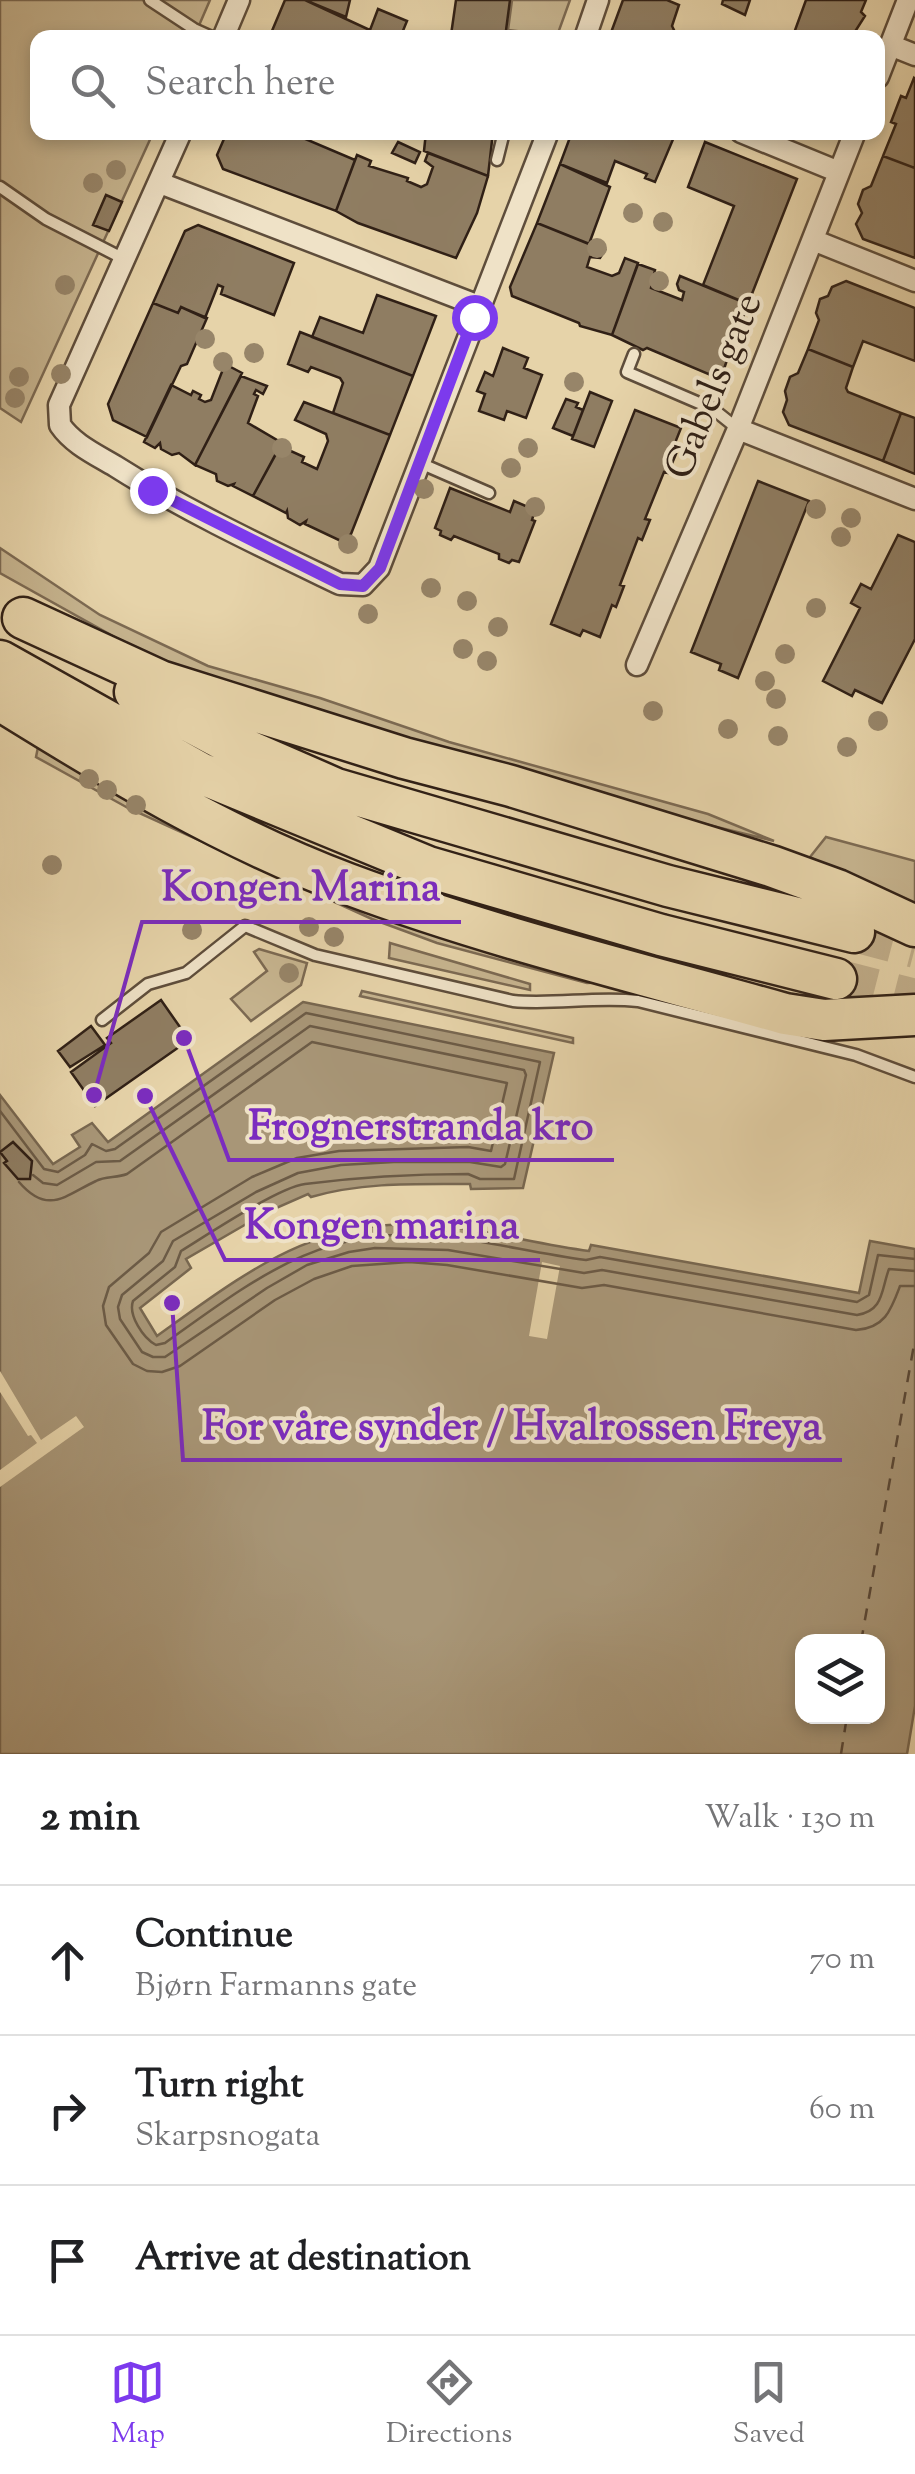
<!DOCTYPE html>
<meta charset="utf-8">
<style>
:root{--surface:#fff;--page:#f2f2f2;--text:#202124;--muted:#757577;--line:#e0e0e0;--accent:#7c3aed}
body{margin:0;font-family:"Sorts Mill Goudy",serif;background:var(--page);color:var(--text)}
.controls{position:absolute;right:30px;bottom:30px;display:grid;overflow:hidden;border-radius:20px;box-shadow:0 5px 15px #0003}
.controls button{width:90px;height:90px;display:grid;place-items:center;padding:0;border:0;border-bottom:2px solid var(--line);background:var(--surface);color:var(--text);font:50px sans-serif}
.stop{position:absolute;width:30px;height:30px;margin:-22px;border:8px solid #7c3aed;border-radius:50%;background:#fff}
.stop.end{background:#7c3aed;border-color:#fff;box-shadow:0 2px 10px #0008}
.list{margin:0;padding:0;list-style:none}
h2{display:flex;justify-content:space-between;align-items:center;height:130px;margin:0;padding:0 40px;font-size:42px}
h2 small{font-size:32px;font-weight:400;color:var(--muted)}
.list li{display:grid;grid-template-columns:65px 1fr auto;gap:30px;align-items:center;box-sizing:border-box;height:150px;padding:0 40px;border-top:2px solid var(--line)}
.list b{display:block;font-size:38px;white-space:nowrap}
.list p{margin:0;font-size:32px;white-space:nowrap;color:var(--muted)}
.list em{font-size:32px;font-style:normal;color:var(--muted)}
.icon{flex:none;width:55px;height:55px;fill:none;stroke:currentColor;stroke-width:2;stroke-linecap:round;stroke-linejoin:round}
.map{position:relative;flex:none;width:915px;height:1754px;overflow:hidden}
.search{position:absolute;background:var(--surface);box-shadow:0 5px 15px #0003;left:30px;right:30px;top:30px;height:110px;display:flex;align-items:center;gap:25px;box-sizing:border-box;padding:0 35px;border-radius:20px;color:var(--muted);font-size:38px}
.sheet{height:580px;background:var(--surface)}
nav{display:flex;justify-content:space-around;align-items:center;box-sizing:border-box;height:140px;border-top:2px solid var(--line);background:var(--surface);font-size:28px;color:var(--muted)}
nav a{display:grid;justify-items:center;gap:5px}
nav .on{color:var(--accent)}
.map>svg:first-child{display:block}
</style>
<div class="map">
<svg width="915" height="1754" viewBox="0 0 915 1754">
<rect width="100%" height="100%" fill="#e6d3a9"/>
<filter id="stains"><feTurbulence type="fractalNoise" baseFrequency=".002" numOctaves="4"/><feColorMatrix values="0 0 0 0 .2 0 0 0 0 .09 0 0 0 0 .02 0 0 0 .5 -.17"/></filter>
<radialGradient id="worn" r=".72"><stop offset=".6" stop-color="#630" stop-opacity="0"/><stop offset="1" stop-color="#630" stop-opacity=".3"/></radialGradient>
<path fill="#c7b590" stroke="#7c6a53" stroke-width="2.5" d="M0 0H210L194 37 38 38V132L153 133 21 422 0 408Z
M512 0H570L557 36 508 30Z
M0 548 100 615 208 666 320 698 449 742 708 814 774 841 631 806 254 695 156 660 0 573Z
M0 723 610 982 587 983 437 943 372 919 128 808 36 757 38 747Z
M826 837 915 861V911L810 857Z
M390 943 530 984V990L389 958Z
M259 949 307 963 301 985 251 1021 231 999 267 971 254 952Z
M362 991 573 1038V1043L360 996Z"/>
<path fill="#a89677" stroke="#786750" stroke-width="2.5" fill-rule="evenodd" d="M303 1002 554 1053 523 1188 471 1189 470 1184C416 1184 363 1182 311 1197L308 1194 267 1212 186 1259 191 1268 140 1308 157 1336C256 1265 324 1211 452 1227 498 1233 543 1245 589 1251L591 1245 859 1293 870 1241 915 1249V1706L907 1754H0V1095L53 1164 80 1147 72 1135 92 1123 108 1142ZM802 1642H878V1716H802Z"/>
<path fill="#e6d3a9" d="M542 1262 560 1266 547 1339 529 1336Z
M0 1371 41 1440 76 1416 84 1427 0 1487V1470L37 1443 31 1435 28 1436 0 1392Z"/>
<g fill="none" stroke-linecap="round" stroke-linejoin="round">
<path stroke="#6c5b46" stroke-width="2.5" d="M0 1111 44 1169 58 1172 85 1155 92 1144 106 1151 115 1149 306 1013 540 1062 514 1179H480L468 1174C413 1174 359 1177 305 1184 279 1187 207 1235 181 1251L175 1267 133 1301C128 1315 143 1338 156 1345L165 1343C260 1275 326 1222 450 1237 496 1243 540 1254 586 1260L600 1257 857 1302 869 1295 878 1255 915 1259
M33 1175 43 1183 57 1185 96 1162 120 1161 310 1026 524 1070 526 1075 505 1164 501 1167 470 1162H394L341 1165 298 1173 256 1192 173 1241 163 1261 122 1295 118 1307 120 1319 142 1352 153 1357H165L267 1288 307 1265 349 1252 375 1248 448 1250 584 1273 602 1270 857 1315C884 1311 881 1290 889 1269L915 1271
M19 1182C48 1216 66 1195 96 1181 105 1176 117 1178 127 1174L312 1042 507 1083 491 1151 468 1147 339 1151 297 1158 252 1177 161 1232 149 1253 109 1287 103 1306 106 1325 133 1364 147 1371 162 1372 180 1366 275 1300 314 1279 352 1266 409 1262 447 1265 582 1288 604 1285 856 1330C885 1328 891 1310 900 1286H915"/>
<path stroke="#5a4938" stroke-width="2.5" stroke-dasharray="12 10" stroke-linecap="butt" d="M861 1642 915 1339
M841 1754 847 1716"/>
</g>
<path fill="#8f7d62" stroke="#302016" stroke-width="2.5" d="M285 0H305L387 38H269Z
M305 0H350L346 17Z
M456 0H510L505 38H446L447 34 451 35Z
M623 0H667L679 5 672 26 675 32 689 38H609Z
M723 0H750L745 15 722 4Z
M806 0H866L861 12 865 16 851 38H806L794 33Z
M378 9 407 21 400 38H387L370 30Z
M914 78 915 79V168L883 156 896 124 891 122 901 96 906 98Z
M227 132H289L355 160 336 211 223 169 217 155Z
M426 132H493L488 176 424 151Z
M572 132H672L674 137 655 182 645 178 647 174 615 161 607 183 560 164Z
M398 142 420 152 415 163 392 153Z
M705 142 797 179 748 304 703 285 734 206 688 187Z
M428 153 488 176 477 213 456 258 358 223 336 211 357 155 371 161 369 166 408 178 407 181 421 187 427 184 433 167 425 161Z
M883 156 915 168V258L863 239 856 224 862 213 858 204 863 190 871 186Z
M560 164 610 187 589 244 537 223Z
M106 195 122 202 109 231 93 225Z
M537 223 605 250 600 258 590 257 587 267 612 276 619 273 625 258 638 263 612 335 580 326 579 323 512 296 510 287Z
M198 225 294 263 274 315 221 294 223 287 218 285 205 318 181 307 178 313 153 303 185 231Z
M638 264 655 270 651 288 682 300 684 292 679 290 677 284 680 276 748 304 737 334 741 339 736 353 729 354 722 375 713 376 647 348 643 350 612 335Z
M846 281 915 308V361L863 341 853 367 808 349 819 320 816 313 820 299 828 296 832 287Z
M377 295 436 316 413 376 312 337 320 317 363 333Z
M153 303 178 313 181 307 207 318 187 364 181 366 147 437 113 420 108 404Z
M300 332 413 376 390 435 333 413 343 383 340 378 311 367 308 372 288 364Z
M503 348 528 358 524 368 542 375 526 418 507 411 504 420 479 411 485 394 477 391 485 372 493 376Z
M808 349 853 367 846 388 848 392 901 413 883 461 789 425 783 412 787 400 785 391 790 377 798 373Z
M225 364 242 373 195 465 179 453 172 455 161 449 160 443 155 448 144 442 171 385 191 395 193 391 201 395 199 399 205 402 211 400Z
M241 376 267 386 263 394 256 390 254 394 258 396 248 423 282 443 253 496 233 486 234 484 228 486 217 481 216 474 195 465Z
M590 392 612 401 594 447 572 439Z
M566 399 578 403 576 407 583 410 573 436 553 428Z
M304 402 390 435 351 534 343 542 305 524 306 521 300 525 288 518 287 511 286 513 253 496 280 446 304 457 302 462 317 469 328 441 326 434 295 420Z
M635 410 681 428 671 453 676 454 668 473 664 472 645 519 650 520 642 540 638 538 620 585 624 586 616 607 612 605 600 637 583 630 580 636 551 624Z
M901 413 915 418V474L883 461Z
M758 481 809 501 738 678 719 670 721 664 691 652Z
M450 488 510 512 514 501 535 510 532 520 535 521 519 562 512 560 509 563 499 559V554L454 536 451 540 440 535 441 531 435 528Z
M898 535 915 542V639L882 703 855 690 852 696 823 681 860 608 851 603 861 584 871 589Z
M161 1000 189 1040 95 1106 71 1072 111 1043 107 1038Z
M91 1026 105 1045 70 1067 58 1051Z
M13 1142 32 1161 30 1179H18L4 1163 7 1161 0 1152Z"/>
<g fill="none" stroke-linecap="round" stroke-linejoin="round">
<path stroke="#c2af8c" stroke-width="40" stroke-dasharray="40 20" stroke-linecap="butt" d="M854 932 915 948
M836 979 915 999"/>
<g stroke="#5e4d3b" stroke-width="15">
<path id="lane" d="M150 0 194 29 214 38
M497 160 504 132
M0 187 46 219 124 259
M634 354 627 372 713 409 738 429
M420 463 489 493
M102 1020 148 984 186 973 245 926 315 955 513 1001C555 1005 596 996 638 1001L856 1055 915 1077"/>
</g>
<g stroke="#5e4d3b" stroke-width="25">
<path id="street" d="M223 38 239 0
M585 38 598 0
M890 45 915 55
M878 77 908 0
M181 132 59 405 60 425C73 444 95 454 115 466 186 511 263 547 340 584L363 585 379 568 548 132
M741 132 839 172
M160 183 479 306
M813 240 915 281
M738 429 915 499
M637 665 738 429 855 132"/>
</g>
<g stroke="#302016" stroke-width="45">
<path id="highway" d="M23 618 160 681 404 758 511 786 771 866 837 890 915 926
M0 661 200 773 428 867 661 935 836 979
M135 692 226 741 336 789 668 886 854 932
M0 700C111 769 225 838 348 884 490 937 639 973 785 1014L824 1020 915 1015"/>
</g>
<use href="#lane" stroke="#efe2c7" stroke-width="10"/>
<use href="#street" stroke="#efe2c7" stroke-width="20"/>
<use href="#highway" stroke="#e6d3a9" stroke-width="40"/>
</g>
<g fill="#978569">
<circle cx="116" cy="170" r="10"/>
<circle cx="93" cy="183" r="10"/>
<circle cx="633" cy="213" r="10"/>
<circle cx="663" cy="222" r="10"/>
<circle cx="597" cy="248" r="10"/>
<circle cx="659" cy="281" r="10"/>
<circle cx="65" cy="285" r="10"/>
<circle cx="205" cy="339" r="10"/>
<circle cx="254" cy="353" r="10"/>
<circle cx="223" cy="362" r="10"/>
<circle cx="61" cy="374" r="10"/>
<circle cx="19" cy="377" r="10"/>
<circle cx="574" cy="382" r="10"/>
<circle cx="15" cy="398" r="10"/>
<circle cx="282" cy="448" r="10"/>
<circle cx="528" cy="448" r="10"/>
<circle cx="511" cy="468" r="10"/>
<circle cx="424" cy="489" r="10"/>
<circle cx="535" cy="507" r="10"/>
<circle cx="816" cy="509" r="10"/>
<circle cx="851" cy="518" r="10"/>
<circle cx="841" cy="537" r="10"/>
<circle cx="348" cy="544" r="10"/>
<circle cx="431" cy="588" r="10"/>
<circle cx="467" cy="601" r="10"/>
<circle cx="816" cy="608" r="10"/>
<circle cx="368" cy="614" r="10"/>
<circle cx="498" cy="627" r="10"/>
<circle cx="463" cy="649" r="10"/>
<circle cx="785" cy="654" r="10"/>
<circle cx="487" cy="661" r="10"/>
<circle cx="765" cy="681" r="10"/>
<circle cx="776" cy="699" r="10"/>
<circle cx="653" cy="711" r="10"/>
<circle cx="878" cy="721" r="10"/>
<circle cx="728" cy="729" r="10"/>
<circle cx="778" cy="736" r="10"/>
<circle cx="847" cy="747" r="10"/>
<circle cx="89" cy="779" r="10"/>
<circle cx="107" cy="790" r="10"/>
<circle cx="136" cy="805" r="10"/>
<circle cx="52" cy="865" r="10"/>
<circle cx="309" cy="927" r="10"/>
<circle cx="192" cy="930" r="10"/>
<circle cx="334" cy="937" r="10"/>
<circle cx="289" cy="973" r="10"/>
</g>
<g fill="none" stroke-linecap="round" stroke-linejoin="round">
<path stroke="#7c3aed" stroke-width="12" d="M152 490 340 584 363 586 380 568 474 317"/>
</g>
<g text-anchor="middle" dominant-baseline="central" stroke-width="8" stroke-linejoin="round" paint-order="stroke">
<g font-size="40" fill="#302016" stroke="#efe2c7">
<text transform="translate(716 387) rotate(-68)">Gabels gate</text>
</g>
</g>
<path fill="none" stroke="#7b2cbf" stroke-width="4" d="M94 1095L142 922H461M184 1038L229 1160H614M145 1096L225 1260H540M172 1303L183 1460H842"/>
<g fill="#7b2cbf" stroke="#efe2c7" stroke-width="4">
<circle cx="94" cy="1095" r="10"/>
<circle cx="184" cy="1038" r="10"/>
<circle cx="145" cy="1096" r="10"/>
<circle cx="172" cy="1303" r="10"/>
</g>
<g font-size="42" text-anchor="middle" font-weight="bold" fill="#7b2cbf" stroke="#efe2c7" stroke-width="8" stroke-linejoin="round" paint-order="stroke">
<text x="301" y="900">Kongen Marina</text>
<text x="421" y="1139">Frognerstranda kro</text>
<text x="382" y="1238">Kongen marina</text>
<text x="512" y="1439">For våre synder / Hvalrossen Freya</text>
</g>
<rect width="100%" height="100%" filter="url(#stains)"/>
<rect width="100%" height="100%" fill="url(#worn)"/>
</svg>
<div class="controls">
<button><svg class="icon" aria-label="layers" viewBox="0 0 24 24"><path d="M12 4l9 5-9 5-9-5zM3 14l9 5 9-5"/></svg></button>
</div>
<div class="stop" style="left:474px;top:317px"></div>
<div class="stop end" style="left:152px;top:490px"></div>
<div class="search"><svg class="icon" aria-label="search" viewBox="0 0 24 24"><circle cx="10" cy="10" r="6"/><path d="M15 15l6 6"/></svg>Search here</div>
</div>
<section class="sheet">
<h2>2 min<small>Walk · 130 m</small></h2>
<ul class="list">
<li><svg class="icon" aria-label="ahead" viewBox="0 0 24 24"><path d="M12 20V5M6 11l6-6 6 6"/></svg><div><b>Continue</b><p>Bjørn Farmanns gate</p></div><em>70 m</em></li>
<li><svg class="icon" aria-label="right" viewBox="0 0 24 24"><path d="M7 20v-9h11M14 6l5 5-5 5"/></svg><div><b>Turn right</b><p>Skarpsnogata</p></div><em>60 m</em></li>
<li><svg class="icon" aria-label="arrive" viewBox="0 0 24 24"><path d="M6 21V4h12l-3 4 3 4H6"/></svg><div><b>Arrive at destination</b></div></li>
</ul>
</section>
<nav>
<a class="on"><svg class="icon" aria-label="map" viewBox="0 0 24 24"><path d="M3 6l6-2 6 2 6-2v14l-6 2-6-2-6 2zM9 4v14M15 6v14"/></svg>Map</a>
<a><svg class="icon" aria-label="directions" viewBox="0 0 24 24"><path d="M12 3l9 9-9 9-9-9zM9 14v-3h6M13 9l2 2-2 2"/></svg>Directions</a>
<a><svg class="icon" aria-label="saved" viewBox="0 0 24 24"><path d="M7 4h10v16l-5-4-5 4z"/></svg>Saved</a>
</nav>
